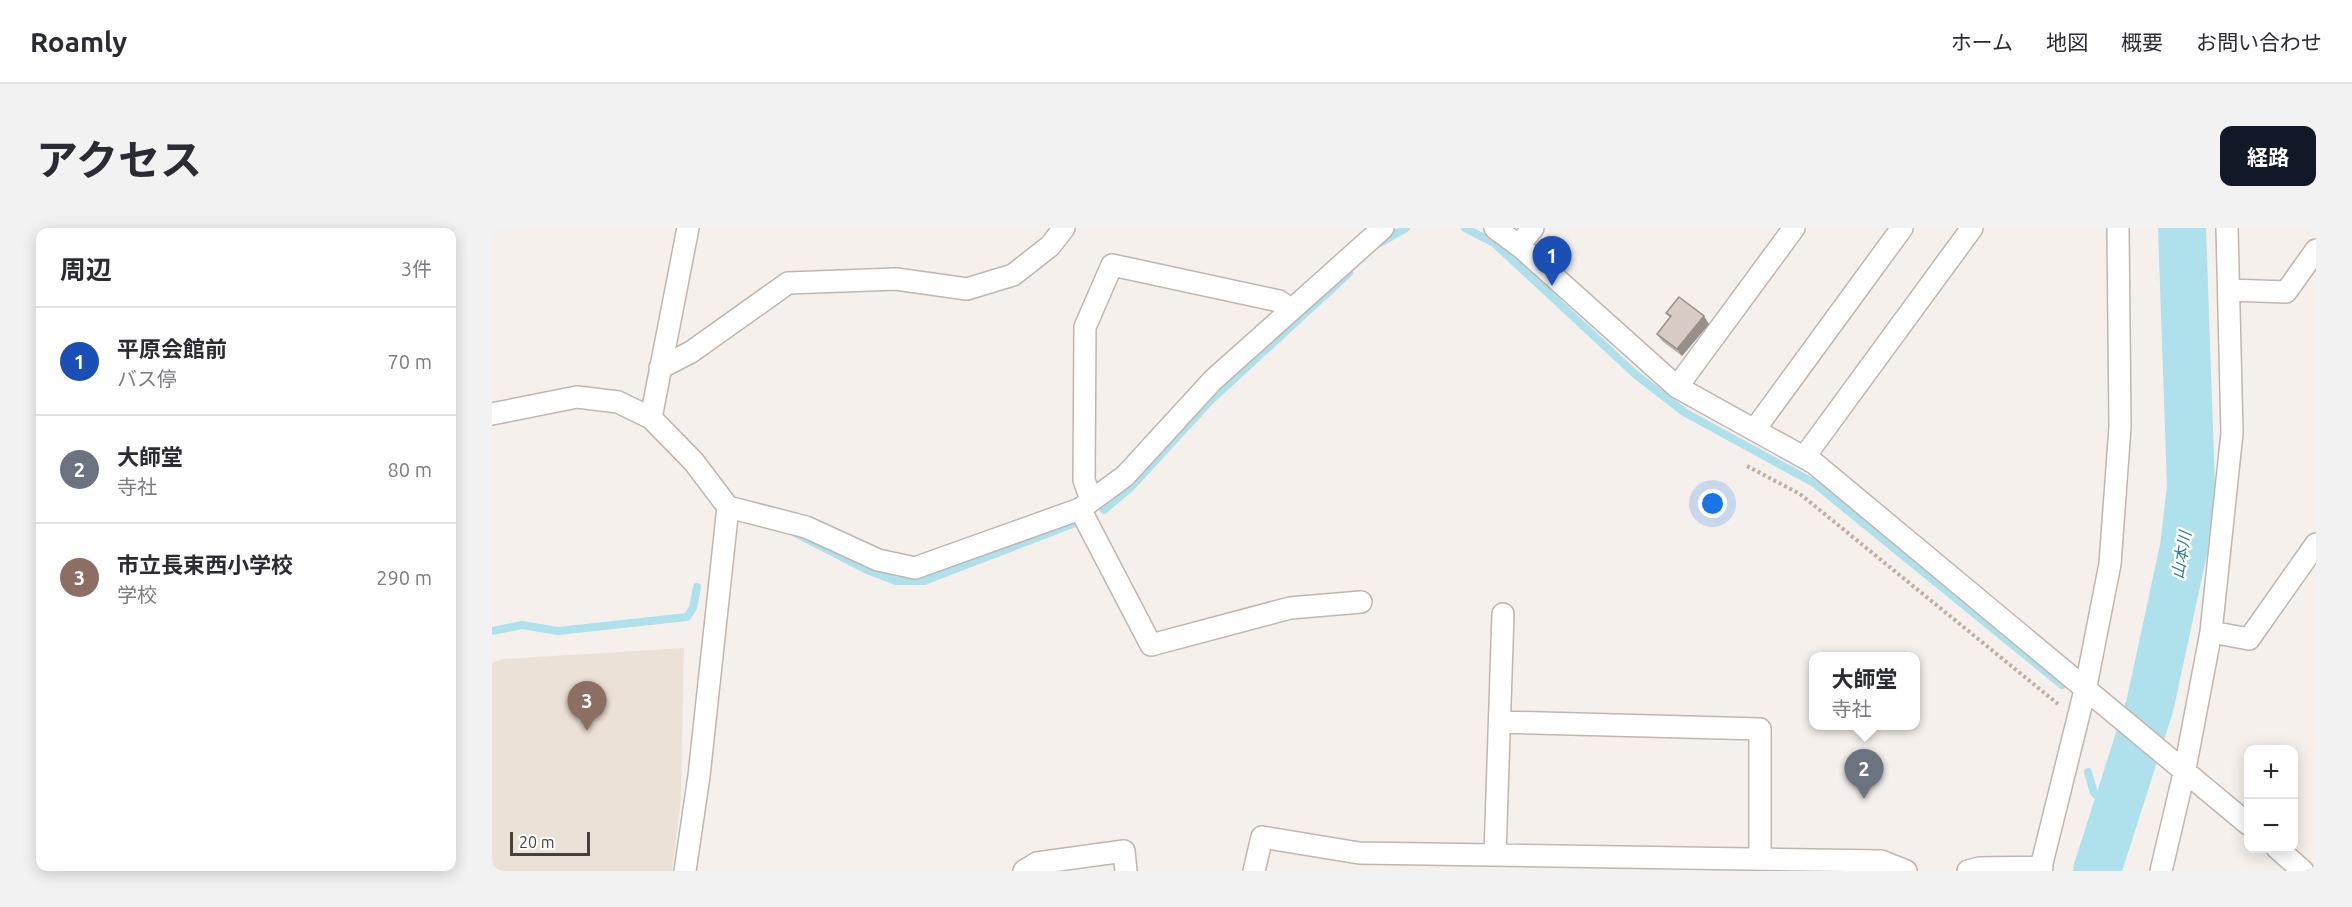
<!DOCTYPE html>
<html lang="ja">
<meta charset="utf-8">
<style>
:root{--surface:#fff;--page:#f2f2f3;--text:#2b2b33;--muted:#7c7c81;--line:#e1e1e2;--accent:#111827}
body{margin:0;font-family:Ubuntu,"Noto Sans JP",sans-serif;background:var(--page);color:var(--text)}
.controls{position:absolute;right:18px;bottom:18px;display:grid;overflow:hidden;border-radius:12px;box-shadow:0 3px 15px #0003}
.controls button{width:54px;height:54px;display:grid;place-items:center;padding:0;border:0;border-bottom:2px solid var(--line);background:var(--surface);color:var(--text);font:30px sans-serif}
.scale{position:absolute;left:18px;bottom:15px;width:80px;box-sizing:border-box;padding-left:6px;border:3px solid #493f3a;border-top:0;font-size:16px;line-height:21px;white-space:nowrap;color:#493f3a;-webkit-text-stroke:4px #fff;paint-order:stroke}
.you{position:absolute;left:1221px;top:276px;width:21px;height:21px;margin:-15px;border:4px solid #fff;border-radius:50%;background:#1a73e8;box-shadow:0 0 0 9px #1a73e833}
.badge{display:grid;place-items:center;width:39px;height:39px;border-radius:50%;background:var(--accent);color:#fff;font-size:20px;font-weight:700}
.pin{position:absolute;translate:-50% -50px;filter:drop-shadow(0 2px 3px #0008)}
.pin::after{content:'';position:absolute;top:32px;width:21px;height:18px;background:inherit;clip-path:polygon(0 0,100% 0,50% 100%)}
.popup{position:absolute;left:1317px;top:424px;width:111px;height:78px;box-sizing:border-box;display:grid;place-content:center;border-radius:12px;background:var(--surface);filter:drop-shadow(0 2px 4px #0005);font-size:20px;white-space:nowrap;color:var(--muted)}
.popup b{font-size:22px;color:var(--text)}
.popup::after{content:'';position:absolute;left:50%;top:100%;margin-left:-12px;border:12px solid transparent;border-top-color:var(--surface)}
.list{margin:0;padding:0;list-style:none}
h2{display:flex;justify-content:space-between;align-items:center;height:78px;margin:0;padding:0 24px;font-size:26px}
h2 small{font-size:20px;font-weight:400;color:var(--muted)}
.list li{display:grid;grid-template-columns:39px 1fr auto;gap:18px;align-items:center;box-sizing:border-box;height:108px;padding:0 24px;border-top:2px solid var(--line)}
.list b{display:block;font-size:22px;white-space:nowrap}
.list p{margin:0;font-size:20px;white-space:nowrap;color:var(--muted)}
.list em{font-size:20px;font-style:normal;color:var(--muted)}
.map{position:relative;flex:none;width:1824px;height:643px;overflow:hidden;border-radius:12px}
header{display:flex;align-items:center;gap:36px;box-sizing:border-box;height:84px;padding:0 30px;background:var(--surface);border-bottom:2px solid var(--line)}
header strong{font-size:28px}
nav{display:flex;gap:33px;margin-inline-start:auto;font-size:21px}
.intro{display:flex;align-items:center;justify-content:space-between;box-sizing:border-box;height:144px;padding:0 36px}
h1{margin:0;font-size:42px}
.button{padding:15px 27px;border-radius:12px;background:var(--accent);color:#fff;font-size:21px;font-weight:700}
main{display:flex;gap:36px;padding:0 36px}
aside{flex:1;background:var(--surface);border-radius:12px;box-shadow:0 3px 15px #0003}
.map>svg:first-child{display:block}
</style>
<header>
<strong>Roamly</strong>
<nav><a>ホーム</a><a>地図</a><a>概要</a><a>お問い合わせ</a></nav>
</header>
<div class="intro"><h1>アクセス</h1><a class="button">経路</a></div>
<main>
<aside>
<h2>周辺<small>3件</small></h2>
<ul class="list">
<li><span class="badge" style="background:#1a4fb4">1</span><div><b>平原会館前</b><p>バス停</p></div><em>70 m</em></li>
<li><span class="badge" style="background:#6b7280">2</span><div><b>大師堂</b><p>寺社</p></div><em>80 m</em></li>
<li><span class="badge" style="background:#8d6e63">3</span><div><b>市立長束西小学校</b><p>学校</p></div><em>290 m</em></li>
</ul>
</aside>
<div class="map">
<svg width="1824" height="643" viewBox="0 0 1824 643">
<rect width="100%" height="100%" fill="#f5f0ec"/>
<path fill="#ece1d7" d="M192 420 189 571 180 643H0V435L11 431Z"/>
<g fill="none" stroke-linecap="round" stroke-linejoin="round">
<path stroke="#aee1ec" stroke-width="8" d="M973 0 1002 15 1143 146 1192 184 1322 255 1570 457
M888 15 914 0
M612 282 639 259 718 173 857 45
M303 305 375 342 404 353H432L583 295
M0 403 30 397 66 403 195 389 201 380 205 359
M1596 544 1602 565 1624 584"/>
<path stroke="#aee1ec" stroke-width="48" d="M1605 643 1658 477 1692 319 1699 259 1690 0"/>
<g stroke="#c0b6af" stroke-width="24">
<path id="street" d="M1003 0 1030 20 1185 159 1322 235 1756 596
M1027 17 1041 0
M1737 62 1794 64 1824 22
M168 140 199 124 296 55 404 51 475 61 521 47 558 18 572 0
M1185 159 1302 0
M0 186 85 169 126 174 159 190 202 234 236 279 314 299 386 332 423 340 588 281 633 248 721 152 891 0
M159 190 196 0
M1263 201 1410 0
M1313 228 1480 0
M599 272 592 252 593 99 620 37 787 73 799 82
M588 281 659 417 798 380 869 374
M1719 404 1757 411 1824 316
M1009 494 1268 501V631
M1785 620 1811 643
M1003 627 1011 386
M193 643 207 548 236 279
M532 643 545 635 632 623 634 643
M762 643 770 609 867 625 1389 633 1414 643
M1476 643 1487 640 1550 639
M1548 643 1594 458 1618 336 1628 199 1626 0
M1669 643 1693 541 1719 404 1740 205 1735 0"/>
</g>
<path stroke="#c0aea1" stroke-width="4" stroke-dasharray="3 3" stroke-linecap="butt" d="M1255 238 1308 266 1566 476"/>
<use href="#street" stroke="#fff" stroke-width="21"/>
</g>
<path fill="#bbafa9" d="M1174 85 1217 96 1190 128 1170 113 1165 106 1178 90Z"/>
<path fill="#988f8a" d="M1212 88 1217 96 1190 128 1185 121Z"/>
<path fill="#d9ccc5" stroke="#988f8a" stroke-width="1.5" d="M1187 69 1212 88 1185 121 1165 106 1179 88 1174 85Z"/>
<g text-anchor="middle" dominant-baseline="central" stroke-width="5" stroke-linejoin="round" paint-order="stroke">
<g font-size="16" font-style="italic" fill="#327c8e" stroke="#fff">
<text transform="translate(1689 327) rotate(-80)">山本川</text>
</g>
</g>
</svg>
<div class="controls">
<button>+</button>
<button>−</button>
</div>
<div class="scale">20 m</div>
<div class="you"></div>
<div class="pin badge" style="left:1060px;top:58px;background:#1a4fb4">1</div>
<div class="pin badge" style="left:1372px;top:571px;background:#6b7280">2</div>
<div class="popup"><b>大師堂</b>寺社</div>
<div class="pin badge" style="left:95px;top:503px;background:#8d6e63">3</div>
</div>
</main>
